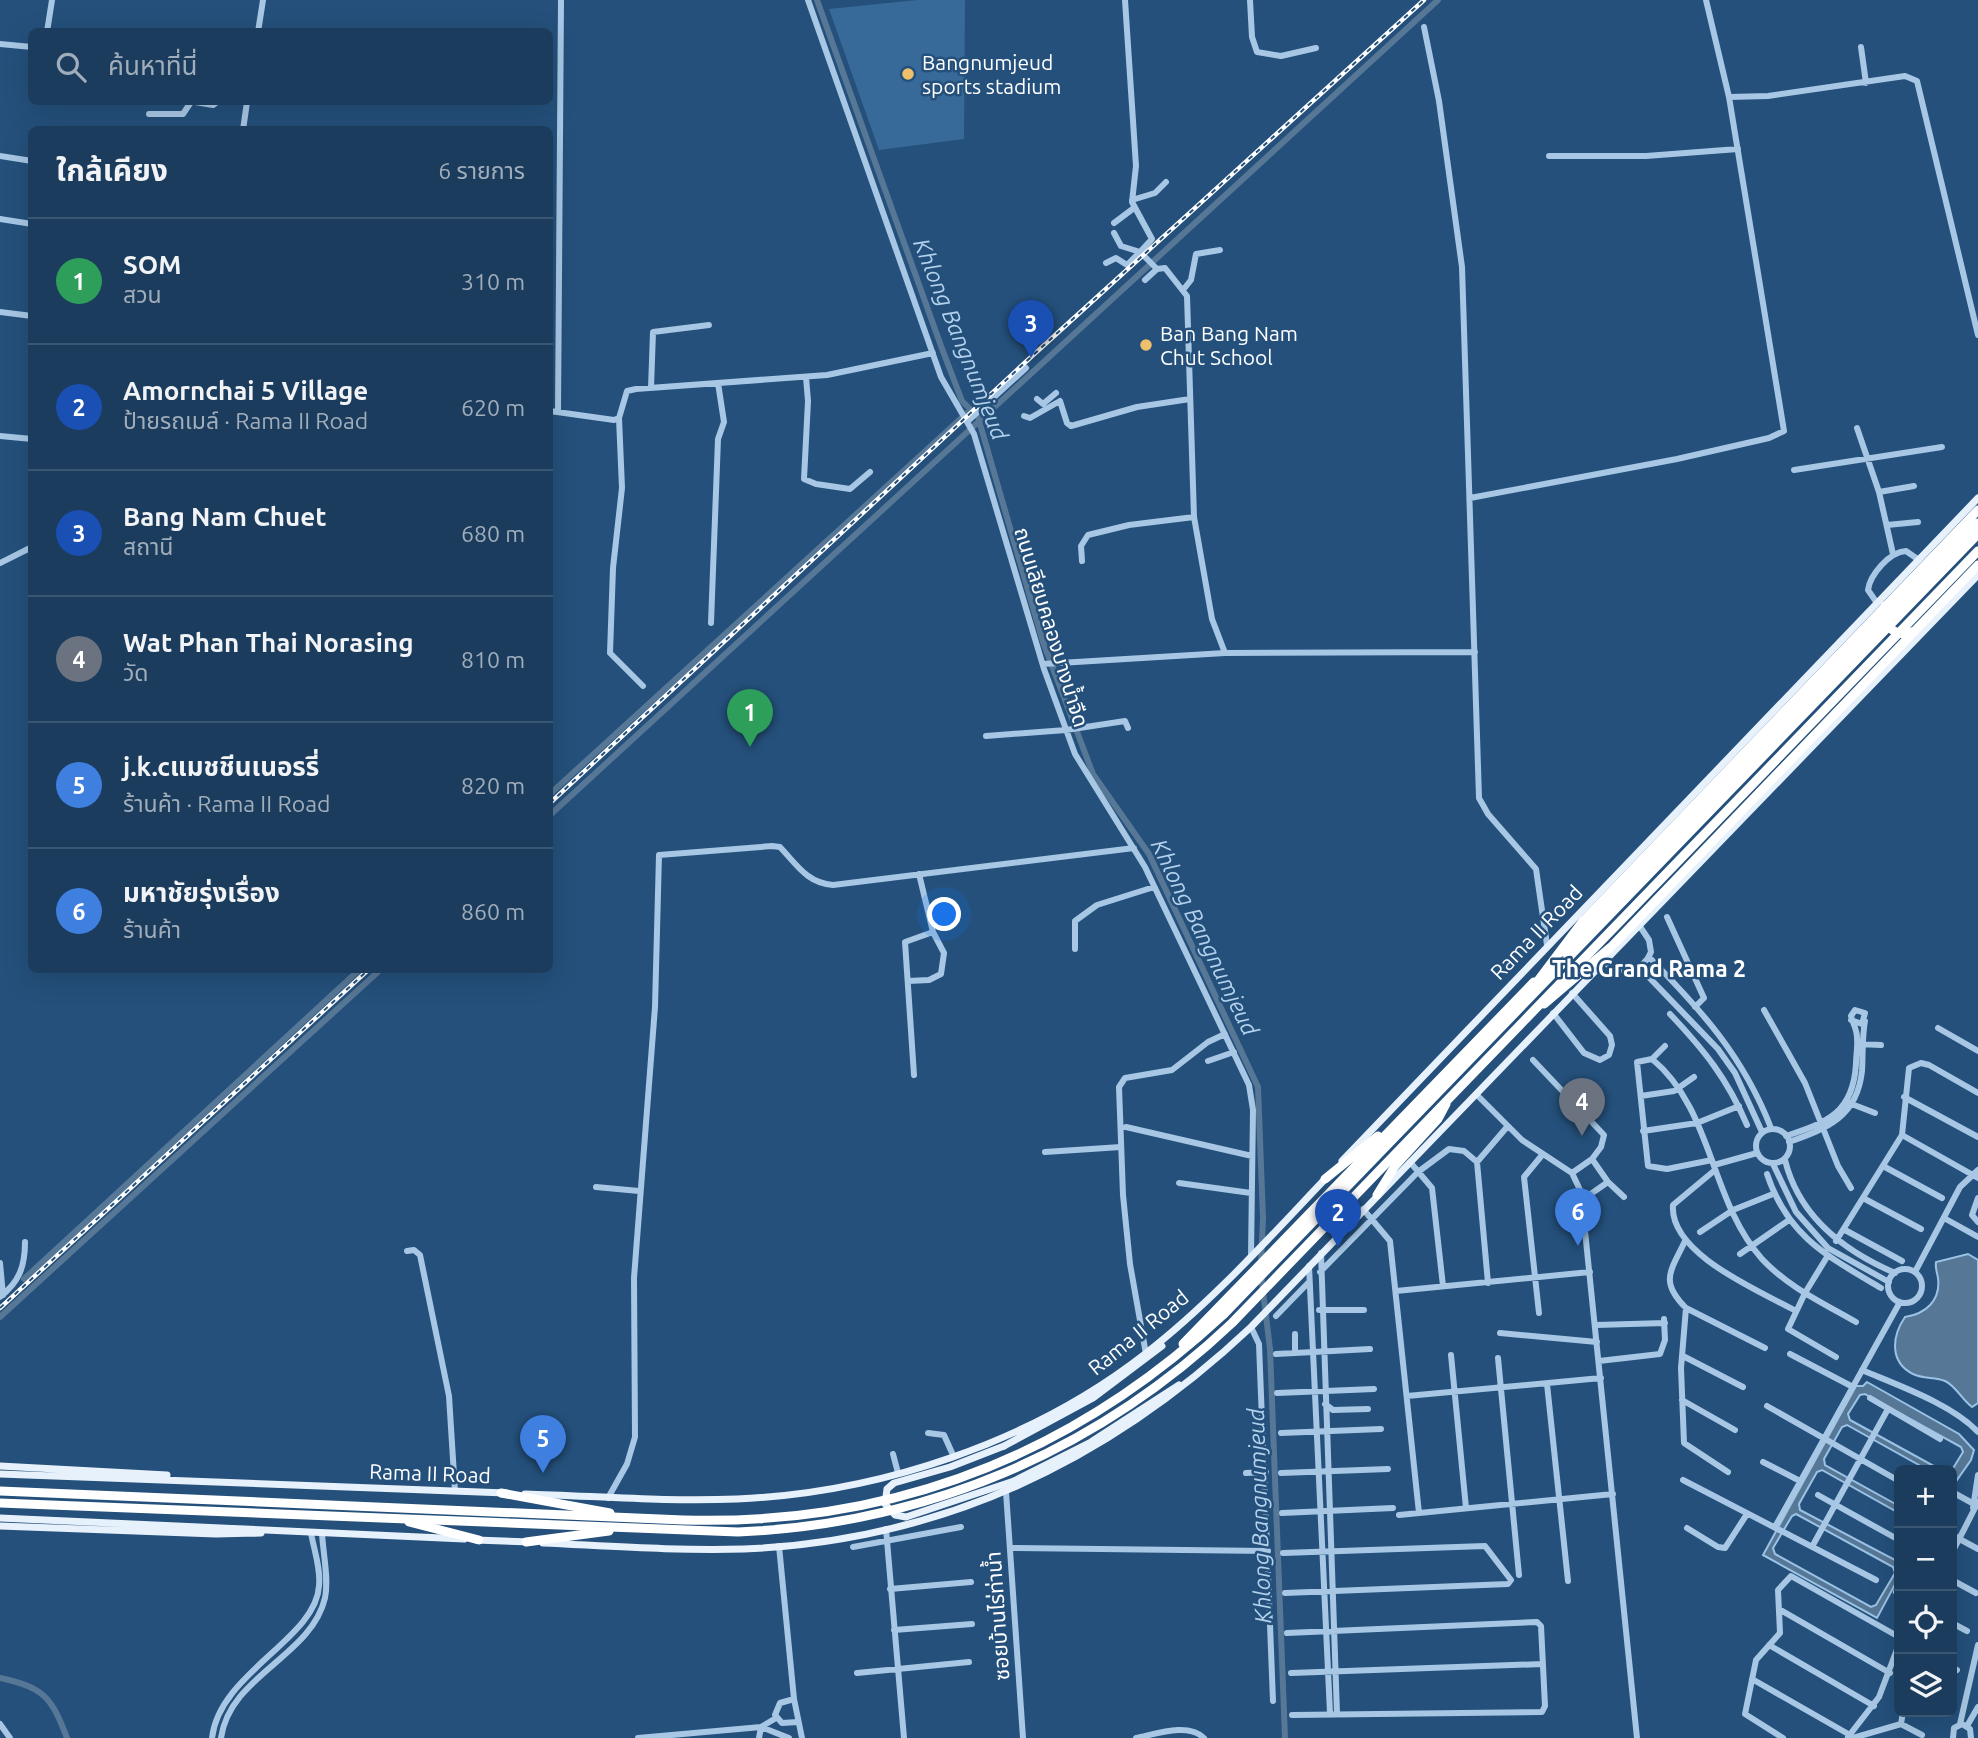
<!DOCTYPE html>
<html lang="th">
<meta charset="utf-8">
<style>
:root{--surface:#1b3c5c;--page:#244362;--text:#f1f3f6;--muted:#a0adbb;--line:#395672;--accent:#e797bd}
body{margin:0;font-family:Ubuntu,"Noto Sans Thai",sans-serif;background:var(--page);color:var(--text)}
.controls{position:absolute;right:21px;bottom:21px;display:grid;overflow:hidden;border-radius:10px;box-shadow:0 7px 28px #0002}
.controls button{width:63px;height:63px;display:grid;place-items:center;padding:0;border:0;border-bottom:2px solid var(--line);background:var(--surface);color:var(--text);font:35px sans-serif}
.you{position:absolute;left:945px;top:915px;width:24px;height:24px;margin:-18px;border:5px solid #fff;border-radius:50%;background:#1a73e8;box-shadow:0 0 0 10px #1a73e833}
.badge{display:grid;place-items:center;width:46px;height:46px;border-radius:50%;background:var(--accent);color:#fff;font-size:23px;font-weight:700}
.pin{position:absolute;translate:-50% -58px;filter:drop-shadow(0 2px 4px #0008)}
.pin::after{content:'';position:absolute;top:37px;width:24px;height:21px;background:inherit;clip-path:polygon(0 0,100% 0,50% 100%)}
.list{margin:0;padding:0;list-style:none}
h2{display:flex;justify-content:space-between;align-items:center;height:91px;margin:0;padding:0 28px;font-size:30px}
h2 small{font-size:23px;font-weight:400;color:var(--muted)}
.list li{display:grid;grid-template-columns:46px 1fr auto;gap:21px;align-items:center;box-sizing:border-box;height:126px;padding:0 28px;border-top:2px solid var(--line)}
.list b{display:block;font-size:26px;white-space:nowrap}
.list p{margin:0;font-size:23px;white-space:nowrap;color:var(--muted)}
.list em{font-size:23px;font-style:normal;color:var(--muted)}
.icon{flex:none;width:38px;height:38px;fill:none;stroke:currentColor;stroke-width:2;stroke-linecap:round;stroke-linejoin:round}
.map{position:relative;flex:none;width:1978px;height:1738px;overflow:hidden}
.search{position:absolute;background:var(--surface);box-shadow:0 7px 28px #0002;left:28px;top:28px;width:525px;height:77px;display:flex;align-items:center;gap:18px;box-sizing:border-box;padding:0 24px;border-radius:10px;color:var(--muted);font-size:26px}
.panel{position:absolute;background:var(--surface);box-shadow:0 7px 28px #0002;left:28px;top:126px;width:525px;height:847px;border-radius:10px}
.map>svg:first-child{display:block}
</style>
<div class="map">
<svg width="1978" height="1738" viewBox="0 0 1978 1738">
<rect width="100%" height="100%" fill="#24507b"/>
<path fill="#376a98" d="M917 0H965L964 139 879 150 829 9Z"/>
<path fill="#577796" stroke="#9bc3e5" stroke-width="2" fill-rule="evenodd" d="M1968 1254 1978 1260V1403L1972 1407C1963 1401 1955 1385 1945 1381 1935 1377 1923 1379 1913 1374 1889 1362 1892 1336 1905 1317 1925 1314 1941 1301 1938 1278 1937 1272 1935 1268 1936 1262Z
M1867 1382 1959 1434 1974 1450 1971 1460 1952 1487V1470L1963 1452 1961 1447 1865 1394 1860 1395 1848 1414 1850 1420 1941 1470H1928L1847 1425 1842 1427 1824 1459 1825 1465 1899 1506V1513L1822 1470 1817 1472 1799 1504 1800 1510 1899 1562V1577L1877 1618 1763 1555 1856 1386H1863ZM1796 1514 1893 1567 1895 1573 1876 1605 1871 1607 1775 1554 1773 1548 1792 1516Z"/>
<g fill="none" stroke-linecap="round" stroke-linejoin="round">
<path stroke="#577796" stroke-width="6" d="M817 0 941 346 962 401 978 417 1043 642 1093 774 1149 854 1258 1087 1263 1218 1261 1264
M550 794 967 413
M550 815 1438 0
M1261 1275 1270 1349 1285 1738
M24 1279 359 970
M0 1317 380 970
M0 1678C44 1687 52 1698 67 1738"/>
<path stroke="#a7c7e4" stroke-width="6" d="M808 0 941 377 974 434 1044 669 1075 754 1145 867 1249 1085 1253 1110 1251 1255
M1125 0 1136 166 1132 202 1152 239 1140 252 1157 269
M1250 0 1252 37 1257 52 1281 56 1316 48
M1424 27 1439 101 1462 267 1479 798 1488 814 1536 869 1547 945
M47 32 52 0
M258 32 263 0
M0 44 32 47
M1861 47 1866 83
M1729 97 1768 96 1905 76 1917 81 1978 335
M195 102 213 105 217 102
M149 114H183L191 102
M243 130 247 102
M0 156 32 161
M1549 156H1646L1738 149
M1132 200 1155 193 1166 182
M0 219 32 224
M1114 223 1134 208
M1106 263 1116 258 1127 265 1140 252 1121 246 1114 233
M1145 280 1157 269 1165 268 1187 296 1194 517 1212 619 1225 653
M1183 290 1191 280 1196 254 1220 250
M0 312 32 316
M806 377 808 401 804 479 816 484 850 489 870 472
M651 388 653 332 709 325
M1037 399 1043 404 1056 393
M550 411 614 420 619 418 627 391 636 389 827 375 933 353
M558 412 561 0
M1024 416 1030 418 1060 401 1067 423 1071 426 1137 407 1190 399
M619 418 622 488 613 568 610 653 643 686
M969 420 1026 368
M1857 428 1879 492 1893 554
M0 436 32 439
M1794 470 1942 447
M1879 492 1914 486
M1470 498 1677 459 1769 438 1784 431 1729 97 1706 0
M1887 525 1918 522
M1082 561 1081 546 1088 535 1129 525 1194 517
M0 563 32 547
M1877 603 1868 590C1870 575 1889 552 1906 551L1919 560
M711 623 718 439 724 422 718 383
M1043 664 1225 653 1475 652
M986 736 1066 730 1125 721 1128 728
M1667 917 1704 998 1695 1007
M1075 949V921L1097 905 1154 887
M1649 957C1702 1011 1743 1056 1771 1128
M1603 961C1619 976 1643 972 1651 952L1649 940 1639 925
M1639 967 1718 1049 1735 1073 1762 1132
M908 981 929 980 941 974 944 953 933 932
M1764 1010 1805 1083 1838 1166 1851 1188
M1553 1013 1584 1053 1600 1060 1609 1055 1612 1045 1610 1036 1572 993
M1670 1014C1704 1050 1727 1078 1747 1125
M1938 1028 1978 1051
M1859 1044 1881 1045
M1665 1046 1652 1059 1637 1062 1648 1166 1667 1169 1712 1160
M1652 1059C1713 1109 1710 1201 1762 1259 1788 1287 1823 1303 1856 1322
M1533 1060 1604 1135 1601 1147 1592 1159 1608 1182 1582 1200
M1208 1061 1234 1052
M914 1075 905 942 933 932 919 874
M1477 1095 1522 1140 1572 1173 1581 1192 1637 1738
M1641 1096 1674 1091 1694 1077
M1904 1097 1978 1137
M1849 1103 1875 1113
M1126 1127 1252 1156
M1756 1146a17 17 0 1 1 34 0a17 17 0 1 1-34 0Z
M1643 1131 1697 1123 1739 1106
M1902 1135 1978 1178
M1786 1136C1828 1122 1853 1113 1856 1064 1856 1054 1859 1041 1856 1031 1855 1026 1852 1021 1851 1016L1855 1010 1865 1013 1862 1024 1851 1020
M1789 1142C1828 1128 1857 1117 1862 1071 1863 1054 1862 1037 1865 1021
M1045 1152 1121 1147
M1785 1160C1799 1217 1844 1251 1895 1273
M1410 1162 1432 1188 1443 1286
M1773 1164 1796 1212 1828 1248 1889 1282
M1714 1165 1757 1153
M1883 1166 1942 1198
M1715 1170 1673 1205C1669 1254 1760 1291 1796 1311
M1572 1173 1592 1159
M1767 1174C1788 1237 1827 1256 1881 1288
M1608 1182 1624 1197
M1179 1183 1251 1193
M596 1187 639 1191
M1863 1198 1921 1229
M1978 1198 1972 1215 1978 1222
M1363 1209 1390 1241 1419 1513
M1944 1218 1978 1237
M1845 1230 1902 1261
M1700 1232 1733 1210 1773 1194
M1685 1241C1671 1271 1659 1281 1686 1308L1765 1348
M1836 1241 1902 1135 1909 1068 1921 1063 1929 1065 1978 1093
M407 1251 414 1250 420 1255 449 1396 455 1491
M1321 1253 1337 1713
M1740 1254 1789 1220
M1827 1257 1805 1293 1788 1329 1836 1357
M0 1263 3 1295
M1309 1266 1330 1713
M1888 1286a17 17 0 1 1 34 0a17 17 0 1 1-34 0Z
M1320 1272 1418 1172 1449 1149 1464 1151 1477 1162
M1915 1272 1960 1187 1978 1170
M1488 1283 1477 1162 1507 1127
M1396 1291 1590 1272
M0 1297C19 1282 25 1267 25 1242
M1686 1308 1681 1368 1684 1443 1728 1472
M1319 1310H1364
M1539 1313 1524 1177 1543 1154
M1276 1316 1309 1282
M1596 1325 1665 1323
M1251 1327 1259 1344 1273 1701
M1500 1333 1597 1342
M1295 1334V1353
M1146 1354 1130 1264 1123 1195 1119 1087 1125 1078 1172 1070 1208 1042 1225 1034
M1276 1354 1370 1349
M1790 1354 1853 1387
M1451 1355 1466 1508
M1683 1356 1743 1387
M1498 1358 1519 1575
M1599 1361 1660 1354 1665 1340 1664 1319
M1862 1370C1897 1385 1952 1404 1978 1432
M1547 1384 1568 1581
M1277 1393 1374 1389
M1407 1396 1601 1378
M1870 1398 1940 1439
M1682 1400 1735 1430
M1325 1404 1333 1410 1368 1409
M1767 1406 1899 1481
M928 1433 944 1435 953 1455
M1281 1433 1381 1429
M893 1454 898 1473
M1763 1462 1800 1481
M1246 1473 1266 1472
M1281 1473 1388 1469
M1683 1480 1876 1580
M1006 1492 1023 1738
M1954 1493 1974 1504
M1818 1495 1899 1540
M608 1498 627 1464 635 1437 634 1278 655 1007 659 855 772 846 780 847C797 865 807 883 833 885L1134 848
M1973 1508 1978 1475
M1282 1513 1393 1508
M1399 1515 1613 1494
M1775 1527 1900 1302
M1687 1528 1718 1547 1725 1548 1747 1514
M886 1529 904 1738
M1952 1535 1978 1549
M1813 1545 1888 1409
M779 1546 794 1699 802 1738
M853 1547 961 1527
M1010 1548 1268 1551
M1283 1553 1485 1546 1511 1580 1508 1584 1285 1593
M1952 1553 1978 1502
M1952 1580 1976 1593
M890 1589 971 1582
M1896 1592 1899 1594
M1779 1609 1890 1673
M1952 1623 1967 1631
M894 1630 972 1624
M1287 1633 1537 1622 1541 1626 1545 1706 1542 1712 1292 1715
M1769 1645 1874 1706
M1952 1667 1957 1670
M857 1673 969 1662
M1291 1673 1543 1664
M1752 1679 1850 1735
M794 1699 780 1703 775 1715 782 1723 798 1722
M0 1724 10 1738
M1901 1724 1903 1712
M1960 1724 1978 1645
M1967 1726 1978 1707
M1848 1737 1879 1697 1899 1644
M212 1738C219 1673 316 1639 319 1586 321 1569 314 1550 311 1533
M221 1738C230 1675 311 1657 325 1598 329 1579 323 1553 322 1533
M638 1738 761 1727 789 1738
M759 1738 761 1727 776 1718
M1136 1738C1156 1734 1188 1722 1204 1738
M1783 1738 1745 1714 1756 1660 1780 1633 1778 1590 1791 1576 1899 1637
M1853 1738 1901 1724 1922 1735
M1953 1738 1954 1728 1962 1724 1970 1729 1971 1738"/>
<path stroke="#e7f1fc" stroke-width="7" d="M1342 1161 1978 498
M1004 1446 1093 1398 1162 1346
M0 1466 167 1475
M0 1474 506 1493
M1014 1481 1091 1442 1179 1385
M525 1494C596 1496 666 1502 737 1499 880 1493 1032 1442 1145 1354 1211 1303 1269 1238 1327 1177
M0 1518 464 1539
M0 1526 216 1534 261 1533
M476 1540 531 1542
M543 1543C609 1546 677 1551 744 1549 941 1541 1109 1461 1251 1327L1978 575"/>
<path stroke="#fff" stroke-width="9" d="M1583 921 1978 510
M1563 952 1978 523
M1544 1004 1611 947 1978 565
M1325 1179 1378 1136
M1377 1195 1395 1166 1438 1119 1446 1104
M1183 1344 1534 982
M501 1493 610 1513
M409 1522 479 1540
M526 1542 609 1531"/>
<g stroke="#fff" stroke-width="4.5">
<path id="rail" d="M550 803 1031 357 1424 0
M0 1308 368 970"/>
</g>
<use href="#rail" stroke="#24507b" stroke-width="2" stroke-dasharray="5" stroke-linecap="butt"/>
<path stroke="#e7f1fc" stroke-width="7" d="M1004 1446 950 1467 894 1483 887 1489 885 1504 895 1515 906 1517 1014 1481"/>
<path stroke="#fff" stroke-width="9" d="M1885 606C1883 627 1895 639 1915 631
M1531 990 1583 921
M0 1491 683 1520C890 1526 1071 1456 1223 1315L1978 534
M0 1503 738 1532C925 1524 1096 1452 1232 1323L1978 551"/>
</g>
<g fill="#efc06b" stroke="#24507b" stroke-width="2.5">
<circle cx="908" cy="74" r="7"/>
<circle cx="1146" cy="345" r="7"/>
</g>
<g text-anchor="middle" dominant-baseline="central" stroke-width="5" stroke-linejoin="round" paint-order="stroke">
<g font-size="21" fill="#fff" stroke="#24507b" text-anchor="start">
<text x="922" y="62">Bangnumjeud<tspan x="922" dy="24">sports stadium</tspan></text>
<text x="1160" y="333">Ban Bang Nam<tspan x="1160" dy="24">Chut School</tspan></text>
</g>
<g font-size="21" fill="#fff" stroke="#24507b">
<text transform="translate(1052 627) rotate(73)">ถนนเลียบคลองบางน้ำจืด</text>
<text transform="translate(1536 932) rotate(-46)">Rama II Road</text>
<text transform="translate(1138 1332) rotate(-39)">Rama II Road</text>
<text transform="translate(430 1473) rotate(2)">Rama II Road</text>
<text transform="translate(997 1616) rotate(-94)">ซอยบ้านไร่ท่าน้ำ</text>
</g>
<g font-size="23" font-style="italic" fill="#b2d1ec" stroke="#24507b">
<text transform="translate(961 339) rotate(68)">Khlong Bangnumjeud</text>
<text transform="translate(1205 937) rotate(64)">Khlong Bangnumjeud</text>
<text transform="translate(1259 1516) rotate(-92)">Khlong Bangnumjeud</text>
</g>
<g font-size="23" font-weight="bold" fill="#fff" stroke="#24507b">
<text x="1649" y="968">The Grand Rama 2</text>
</g>
</g>
</svg>
<div class="controls">
<button>+</button>
<button>−</button>
<button><svg class="icon" aria-label="locate" viewBox="0 0 24 24"><circle cx="12" cy="12" r="6"/><path d="M12 2v4M12 18v4M2 12h4M18 12h4"/></svg></button>
<button><svg class="icon" aria-label="layers" viewBox="0 0 24 24"><path d="M12 4l9 5-9 5-9-5zM3 14l9 5 9-5"/></svg></button>
</div>
<div class="you"></div>
<div class="pin badge" style="left:750px;top:747px;background:#2e9e5b">1</div>
<div class="pin badge" style="left:1338px;top:1247px;background:#1a4fb4">2</div>
<div class="pin badge" style="left:1031px;top:358px;background:#1a4fb4">3</div>
<div class="pin badge" style="left:1582px;top:1136px;background:#6b7280">4</div>
<div class="pin badge" style="left:543px;top:1473px;background:#3f7fe0">5</div>
<div class="pin badge" style="left:1578px;top:1246px;background:#3f7fe0">6</div>
<div class="search"><svg class="icon" aria-label="search" viewBox="0 0 24 24"><circle cx="10" cy="10" r="6"/><path d="M15 15l6 6"/></svg>ค้นหาที่นี่</div>
<section class="panel">
<h2>ใกล้เคียง<small>6 รายการ</small></h2>
<ul class="list">
<li><span class="badge" style="background:#2e9e5b">1</span><div><b>SOM</b><p>สวน</p></div><em>310 m</em></li>
<li><span class="badge" style="background:#1a4fb4">2</span><div><b>Amornchai 5 Village</b><p>ป้ายรถเมล์ · Rama II Road</p></div><em>620 m</em></li>
<li><span class="badge" style="background:#1a4fb4">3</span><div><b>Bang Nam Chuet</b><p>สถานี</p></div><em>680 m</em></li>
<li><span class="badge" style="background:#6b7280">4</span><div><b>Wat Phan Thai Norasing</b><p>วัด</p></div><em>810 m</em></li>
<li><span class="badge" style="background:#3f7fe0">5</span><div><b>j.k.cแมชชีนเนอรรี่</b><p>ร้านค้า · Rama II Road</p></div><em>820 m</em></li>
<li><span class="badge" style="background:#3f7fe0">6</span><div><b>มหาชัยรุ่งเรื่อง</b><p>ร้านค้า</p></div><em>860 m</em></li>
</ul>
</section>
</div>
